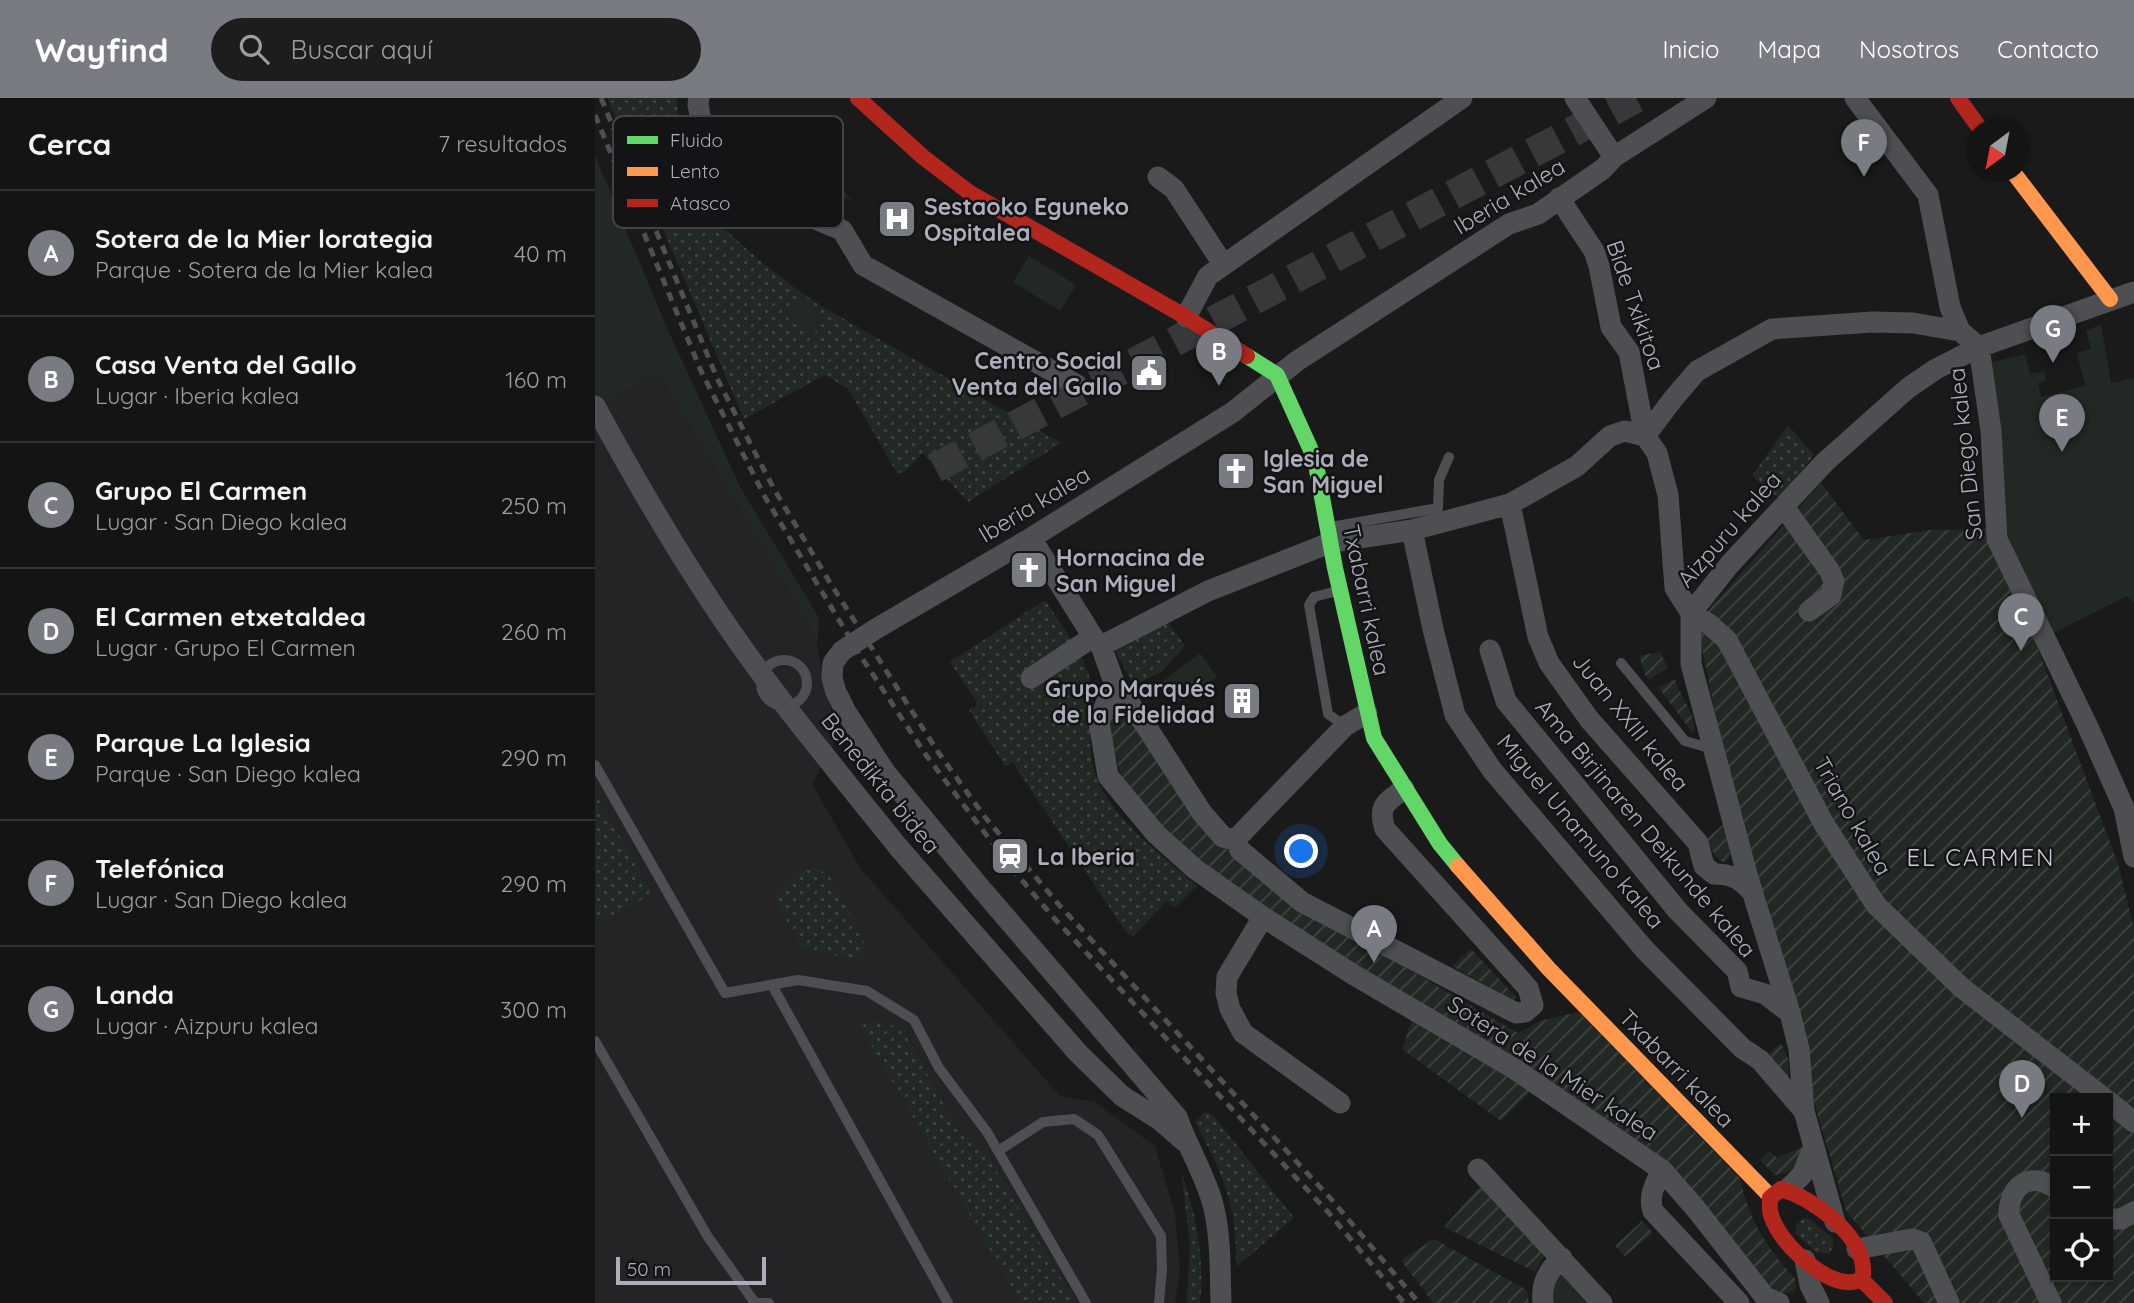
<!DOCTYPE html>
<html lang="es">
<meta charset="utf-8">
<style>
:root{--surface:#141414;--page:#1d1d1d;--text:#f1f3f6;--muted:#9d9ea0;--line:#333334;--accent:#797b83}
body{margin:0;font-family:Quicksand,sans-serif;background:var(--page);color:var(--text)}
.controls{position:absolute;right:21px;bottom:21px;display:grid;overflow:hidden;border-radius:0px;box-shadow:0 2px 5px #0004}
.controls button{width:63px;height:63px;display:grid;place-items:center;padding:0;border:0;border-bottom:2px solid var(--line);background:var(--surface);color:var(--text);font:35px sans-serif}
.compass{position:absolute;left:1371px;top:21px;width:63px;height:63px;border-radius:50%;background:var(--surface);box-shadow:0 2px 5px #0004;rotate:212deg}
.scale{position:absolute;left:21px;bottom:18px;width:150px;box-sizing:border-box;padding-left:7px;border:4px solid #acafbb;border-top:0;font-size:19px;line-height:24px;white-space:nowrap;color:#acafbb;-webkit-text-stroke:5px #141416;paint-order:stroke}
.you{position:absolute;left:707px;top:754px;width:24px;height:24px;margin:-18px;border:5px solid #fff;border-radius:50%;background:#1a73e8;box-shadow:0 0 0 10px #1a73e833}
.badge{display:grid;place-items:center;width:46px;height:46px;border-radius:50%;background:var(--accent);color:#fff;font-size:23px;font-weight:700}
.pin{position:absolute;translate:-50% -58px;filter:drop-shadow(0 2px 4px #0008)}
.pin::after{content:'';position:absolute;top:37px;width:24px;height:21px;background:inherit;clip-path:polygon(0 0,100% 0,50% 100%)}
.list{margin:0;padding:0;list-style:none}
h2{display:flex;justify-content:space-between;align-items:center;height:91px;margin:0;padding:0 28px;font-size:30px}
h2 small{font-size:23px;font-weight:400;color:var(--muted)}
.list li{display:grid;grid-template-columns:46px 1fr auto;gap:21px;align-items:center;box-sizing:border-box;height:126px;padding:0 28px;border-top:2px solid var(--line)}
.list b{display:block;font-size:26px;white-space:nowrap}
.list p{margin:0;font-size:23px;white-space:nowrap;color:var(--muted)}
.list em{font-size:23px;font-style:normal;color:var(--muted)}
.icon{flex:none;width:38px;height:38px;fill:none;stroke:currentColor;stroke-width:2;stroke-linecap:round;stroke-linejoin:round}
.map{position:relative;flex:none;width:1539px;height:1205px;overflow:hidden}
header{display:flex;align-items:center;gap:42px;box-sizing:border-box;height:98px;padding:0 35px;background:var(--accent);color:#fff}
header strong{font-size:33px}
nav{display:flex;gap:38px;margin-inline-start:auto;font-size:24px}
.search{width:490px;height:63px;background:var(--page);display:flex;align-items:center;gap:18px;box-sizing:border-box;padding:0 24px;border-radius:38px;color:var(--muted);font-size:26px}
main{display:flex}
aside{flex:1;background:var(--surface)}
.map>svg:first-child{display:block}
</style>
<header>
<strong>Wayfind</strong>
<div class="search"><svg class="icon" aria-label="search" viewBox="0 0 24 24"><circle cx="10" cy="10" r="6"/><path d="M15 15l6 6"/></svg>Buscar aquí</div>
<nav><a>Inicio</a><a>Mapa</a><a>Nosotros</a><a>Contacto</a></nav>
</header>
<main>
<aside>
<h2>Cerca<small>7 resultados</small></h2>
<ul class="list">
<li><span class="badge">A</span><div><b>Sotera de la Mier lorategia</b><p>Parque · Sotera de la Mier kalea</p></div><em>40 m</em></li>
<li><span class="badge">B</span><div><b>Casa Venta del Gallo</b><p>Lugar · Iberia kalea</p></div><em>160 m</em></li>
<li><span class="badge">C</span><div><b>Grupo El Carmen</b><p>Lugar · San Diego kalea</p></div><em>250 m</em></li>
<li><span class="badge">D</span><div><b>El Carmen etxetaldea</b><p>Lugar · Grupo El Carmen</p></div><em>260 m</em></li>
<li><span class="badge">E</span><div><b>Parque La Iglesia</b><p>Parque · San Diego kalea</p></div><em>290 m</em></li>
<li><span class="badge">F</span><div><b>Telefónica</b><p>Lugar · San Diego kalea</p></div><em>290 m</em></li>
<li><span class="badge">G</span><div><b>Landa</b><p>Lugar · Aizpuru kalea</p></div><em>300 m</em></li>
</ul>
</aside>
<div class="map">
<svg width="1539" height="1205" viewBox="0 0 1539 1205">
<defs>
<pattern id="grass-dots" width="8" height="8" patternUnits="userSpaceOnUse" patternTransform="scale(1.75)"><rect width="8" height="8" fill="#222924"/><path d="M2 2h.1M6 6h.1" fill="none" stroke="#3f4642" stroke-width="1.8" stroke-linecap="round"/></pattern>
<pattern id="garden-furrows" width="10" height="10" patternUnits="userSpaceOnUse" patternTransform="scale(1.75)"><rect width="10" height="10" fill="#222924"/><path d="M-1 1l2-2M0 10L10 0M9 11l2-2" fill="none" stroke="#3f4642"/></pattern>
</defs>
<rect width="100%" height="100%" fill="#1a1a1a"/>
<path fill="#242426" d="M0 58 71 228 145 389 224 520 222 548 242 639 217 686 266 771 465 998 500 1004 560 1048 580 1116 585 1172 580 1205H0Z"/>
<path fill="url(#grass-dots)" d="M12 0H82L83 14 87 22 142 88 114 116C150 151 185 181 226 208L466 345 373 404 328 355 309 374 302 375 253 291 230 277 149 321Z
M215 61 256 101 225 95 223 99 217 100 203 94C196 78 200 70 215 61Z
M1193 327 1219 357 1185 401 1157 378Z
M450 502C465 526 493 560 496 587 499 617 490 649 501 678 517 722 568 757 602 788L580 810 572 803 538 839 531 834 418 665 410 668 374 612 383 606 355 564Z
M573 524 590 548 566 574 539 587 520 553Z
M0 695 57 796 0 827Z
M221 769 235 779 268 840 271 851 264 861 212 853 205 848 181 803C180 786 206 772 221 769Z
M282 923 295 926 309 934 363 1032 370 1040 392 1057 481 1205H426L265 928Z
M610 1014 619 1018 699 1120 641 1169C643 1109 628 1076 600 1024Z
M586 1073C601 1116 610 1159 605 1205H592L595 1147Z
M1209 1120 1215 1121 1238 1141V1150L1234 1155H1222L1201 1136 1202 1126Z"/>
<path fill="#222924" d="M0 58 71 228 145 389 224 520 223 540 63 273 0 311Z
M434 158 481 187 465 213 418 184Z
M204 199 230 220 219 237 193 220Z
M1506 226 1516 285 1539 280V505L1532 498 1449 540 1402 441 1386 267 1430 256 1435 276 1449 273 1451 282 1443 285 1446 299 1490 288 1482 255 1496 251 1491 233Z
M605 555 622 579 583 604 567 584Z
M963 1172 998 1205H955L958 1178Z"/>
<path fill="url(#garden-furrows)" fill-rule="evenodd" d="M1226 385 1269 442 1335 432 1401 431 1402 441 1523 766 1539 830V1205H1329L1251 1113 1153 780 1102 525ZM1460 1000H1513V1179H1460Z
M1065 554 1073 570 1055 581 1050 577 1044 558Z
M1080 581C1085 599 1100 613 1099 633L1097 634 1063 589Z
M526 597 633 752 715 814 923 935 945 923 984 914 1145 1080C1155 1125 1171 1148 1201 1182L1200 1195 1173 1194 1089 1089 945 984 906 1023 807 951 823 905 689 826 609 768 553 717 528 684 512 626Z
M1129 726C1133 739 1139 753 1131 765 1121 763 1116 750 1111 741Z
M876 851 921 899 918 902 857 868Z
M1186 945 1194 963 1193 978H1188L1173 956Z
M1207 1049C1206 1066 1197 1076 1180 1077L1165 1062 1175 1053 1182 1060Z
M886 1087 951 1155 940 1174 849 1129Z
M1047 1123 1058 1135 1030 1158 1020 1148Z
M839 1141 932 1192 934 1205H838L806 1162Z"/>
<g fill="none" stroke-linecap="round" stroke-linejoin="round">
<path stroke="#37383a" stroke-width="30" stroke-dasharray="30 15" stroke-linecap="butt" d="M340 370 1041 0"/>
<path stroke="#4e4f53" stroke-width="10" d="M736 429 843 410 844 382 854 359
M742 493 719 499 714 507 733 616 750 628
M166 585a23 23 0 1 1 46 0a23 23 0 1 1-46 0Z
M1026 565 1090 643 1118 651
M0 667 130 895 203 882 272 893 319 922 344 970 392 1034 491 1205
M177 887 353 1205
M0 943 113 1139 160 1205H174
M403 1053 448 1024 479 1021 503 1037 566 1138 567 1171 564 1205"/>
<path stroke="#4e4f53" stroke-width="21" d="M104 0 103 7 106 22 201 113 247 132 268 167 482 287
M980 0 1019 59
M1260 0 1333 97 1355 209 1365 233 1384 249 1396 333 1402 441 1493 629 1529 710 1539 759
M563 79 579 91 628 166
M964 100 999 153 1004 168 1016 229 1034 254 1050 338 1062 355 1073 397 1080 490 1096 515 1114 526 1132 542 1229 726 1281 807 1367 890 1509 1000
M591 219 613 178 867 0
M1050 338 1078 301 1102 273 1177 231 1278 224 1318 225 1365 233
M915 406 943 539 954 565 994 621 1103 745 1109 768 1119 776C1138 776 1145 781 1158 795
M1189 409 1234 472 1239 483 1236 497 1214 513
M817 432 838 531 860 617 897 672 1050 852 1147 950 1165 962 1209 1013
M436 440 498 539 506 548 519 584 504 624 513 678 561 736 600 771 668 819 759 877 918 970 1067 1072 1101 1111 1170 1199 1184 1205
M506 548 613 493 737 444 817 432 915 406 982 368 1015 338 1030 333 1050 338
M895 552 911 603 1083 813 1142 873 1146 889 1170 896 1195 915
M436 580 498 539
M519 584 551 628 607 715 628 739 640 742 645 752 707 804 921 915 930 914 938 907 933 890 790 731C782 707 792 704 809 691
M250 683 304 750 483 955 527 998 565 1022 589 1043
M640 742 750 628 772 615
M668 819 632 879 631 895 635 911 648 935 745 1005
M1513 1003 1539 1024
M883 1071 1007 1205
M1067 1072C1060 1086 1053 1098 1058 1113L1144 1205
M1193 1091 1207 1077 1218 1050
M1513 1121H1526L1539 1114
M1240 1124 1209 1013 1204 951 1195 915 1153 780 1096 566V515L1135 466 1230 364 1313 290 1341 271 1384 249 1539 194
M1262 1151 1317 1141 1326 1144 1354 1205
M1210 1162 1215 1187 1224 1205
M626 1205C625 1173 626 1133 617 1103 608 1073 592 1048 582 1019L383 787 290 674 251 614 241 594 237 580 238 565 247 553 279 532 436 440 638 314 702 263 903 133 914 126 943 116 1008 71 1019 59 1111 0
M948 1205C946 1186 952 1173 967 1160
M1456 1205 1414 1117C1414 1087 1435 1073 1460 1090"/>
<path stroke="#63d668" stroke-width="16" d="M652 258 682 277 720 361 740 470 779 640 845 746 863 768"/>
<path stroke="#ff974d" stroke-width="16" d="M1418 74 1515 201
M863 768 954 871 1175 1098"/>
<path stroke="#b3261e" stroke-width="16" d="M263 0 328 59 375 95 591 219 652 258
M1363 0 1386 32
M1186 1091C1219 1100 1277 1143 1267 1182 1262 1183 1256 1185 1251 1184 1223 1181 1184 1143 1176 1117 1174 1112 1175 1106 1175 1100Z
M1267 1182 1290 1205"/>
<path stroke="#4f5053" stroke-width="5" stroke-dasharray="9 7" stroke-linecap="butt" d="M6 0 122 280 154 343 179 391 234 483 343 654 390 719 465 808 737 1102 824 1205
M0 17 106 273 170 399 265 557 331 657 414 767 459 820 733 1114 809 1205"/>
<path stroke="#4e4f53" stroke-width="21" d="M0 308C52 404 108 499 174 586 198 619 225 651 250 683"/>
</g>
<defs>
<g id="hospital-square" transform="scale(2.0125)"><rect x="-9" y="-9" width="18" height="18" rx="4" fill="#797b83" stroke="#141416"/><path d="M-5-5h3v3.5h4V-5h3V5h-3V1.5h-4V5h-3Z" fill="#fff"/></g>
<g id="civic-square" transform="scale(2.0125)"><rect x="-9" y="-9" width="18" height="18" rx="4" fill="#797b83" stroke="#141416"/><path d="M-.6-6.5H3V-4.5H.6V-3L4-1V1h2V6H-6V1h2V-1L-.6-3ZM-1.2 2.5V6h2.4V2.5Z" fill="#fff"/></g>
<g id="church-square" transform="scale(2.0125)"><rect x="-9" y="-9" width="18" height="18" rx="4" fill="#797b83" stroke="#141416"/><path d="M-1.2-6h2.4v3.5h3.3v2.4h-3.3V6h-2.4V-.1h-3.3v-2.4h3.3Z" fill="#fff"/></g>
<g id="building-square" transform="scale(2.0125)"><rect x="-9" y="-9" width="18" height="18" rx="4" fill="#797b83" stroke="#141416"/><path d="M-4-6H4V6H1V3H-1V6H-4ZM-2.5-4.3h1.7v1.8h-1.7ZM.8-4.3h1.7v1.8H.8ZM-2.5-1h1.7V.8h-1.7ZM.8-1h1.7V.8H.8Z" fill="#fff"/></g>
<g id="station-square" transform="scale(2.0125)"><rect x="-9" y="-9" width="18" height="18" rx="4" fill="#797b83" stroke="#141416"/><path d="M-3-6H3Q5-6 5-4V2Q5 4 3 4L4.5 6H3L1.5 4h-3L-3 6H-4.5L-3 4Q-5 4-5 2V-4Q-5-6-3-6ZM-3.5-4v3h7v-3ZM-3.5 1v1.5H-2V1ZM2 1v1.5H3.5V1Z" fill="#fff"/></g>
</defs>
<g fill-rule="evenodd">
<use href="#hospital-square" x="302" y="121"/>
<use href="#civic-square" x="554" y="275"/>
<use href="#church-square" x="641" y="373"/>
<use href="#church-square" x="434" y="472"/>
<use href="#building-square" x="647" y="603"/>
<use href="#station-square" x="415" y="758"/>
</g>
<g text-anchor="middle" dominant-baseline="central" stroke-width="5" stroke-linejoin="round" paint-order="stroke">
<g font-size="23" fill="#acafbb" stroke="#141416">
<text transform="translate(914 98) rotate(-31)">Iberia kalea</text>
<text transform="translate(1041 207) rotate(71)">Bide Txikitoa</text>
<text transform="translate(1370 356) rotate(-96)">San Diego kalea</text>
<text transform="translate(439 406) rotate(-31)">Iberia kalea</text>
<text transform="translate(1134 431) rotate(-49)">Aizpuru kalea</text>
<text transform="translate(772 502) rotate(78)">Txabarri kalea</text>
<text transform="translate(1036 624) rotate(51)">Juan XXIII kalea</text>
<text transform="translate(286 685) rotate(51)">Benedikta bidea</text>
<text transform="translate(1258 718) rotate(60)">Triano kalea</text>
<text transform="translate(1051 730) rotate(50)">Ama Birjinaren Deikunde kalea</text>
<text transform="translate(986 733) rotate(50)">Miguel Unamuno kalea</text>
<text transform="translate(958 970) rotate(33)">Sotera de la Mier kalea</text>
<text transform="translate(1082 970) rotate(46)">Txabarri kalea</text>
</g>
<g font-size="23" font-weight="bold" fill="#acafbb" stroke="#141416" text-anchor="start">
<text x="329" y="108">Sestaoko Eguneko<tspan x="329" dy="26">Ospitalea</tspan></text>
<text x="527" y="262" text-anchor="end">Centro Social<tspan x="527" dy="26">Venta del Gallo</tspan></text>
<text x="668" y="360">Iglesia de<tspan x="668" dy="26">San Miguel</tspan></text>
<text x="461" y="459">Hornacina de<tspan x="461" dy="26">San Miguel</tspan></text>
<text x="620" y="590" text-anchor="end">Grupo Marqués<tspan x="620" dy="26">de la Fidelidad</tspan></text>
<text x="442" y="758">La Iberia</text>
</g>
<g font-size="24" letter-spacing="2" fill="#cdced7" stroke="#141416">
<text x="1386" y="759">EL CARMEN</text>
</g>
</g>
<rect x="18" y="18" width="230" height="112" rx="10" fill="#141416" stroke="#424248" stroke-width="2"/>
<rect x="32" y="38" width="31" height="8" fill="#63d668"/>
<rect x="32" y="69" width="31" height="9" fill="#ff974d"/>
<rect x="32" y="101" width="31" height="8" fill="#b3261e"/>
<g font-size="19" fill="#acafbb">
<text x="75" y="49">Fluido</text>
<text x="75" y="80">Lento</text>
<text x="75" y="112">Atasco</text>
</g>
</svg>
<div class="controls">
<button>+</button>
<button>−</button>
<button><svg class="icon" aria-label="locate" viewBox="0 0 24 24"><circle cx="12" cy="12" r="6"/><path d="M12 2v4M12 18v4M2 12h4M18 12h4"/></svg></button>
</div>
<svg class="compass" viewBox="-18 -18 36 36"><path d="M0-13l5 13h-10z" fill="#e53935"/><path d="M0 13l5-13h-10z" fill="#9d9ea0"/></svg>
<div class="scale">50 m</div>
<div class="you"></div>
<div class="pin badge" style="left:779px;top:865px">A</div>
<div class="pin badge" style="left:624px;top:288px">B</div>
<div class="pin badge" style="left:1426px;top:553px">C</div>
<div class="pin badge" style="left:1427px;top:1020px">D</div>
<div class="pin badge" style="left:1467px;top:354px">E</div>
<div class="pin badge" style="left:1269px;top:79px">F</div>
<div class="pin badge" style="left:1458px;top:265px">G</div>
</div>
</main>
